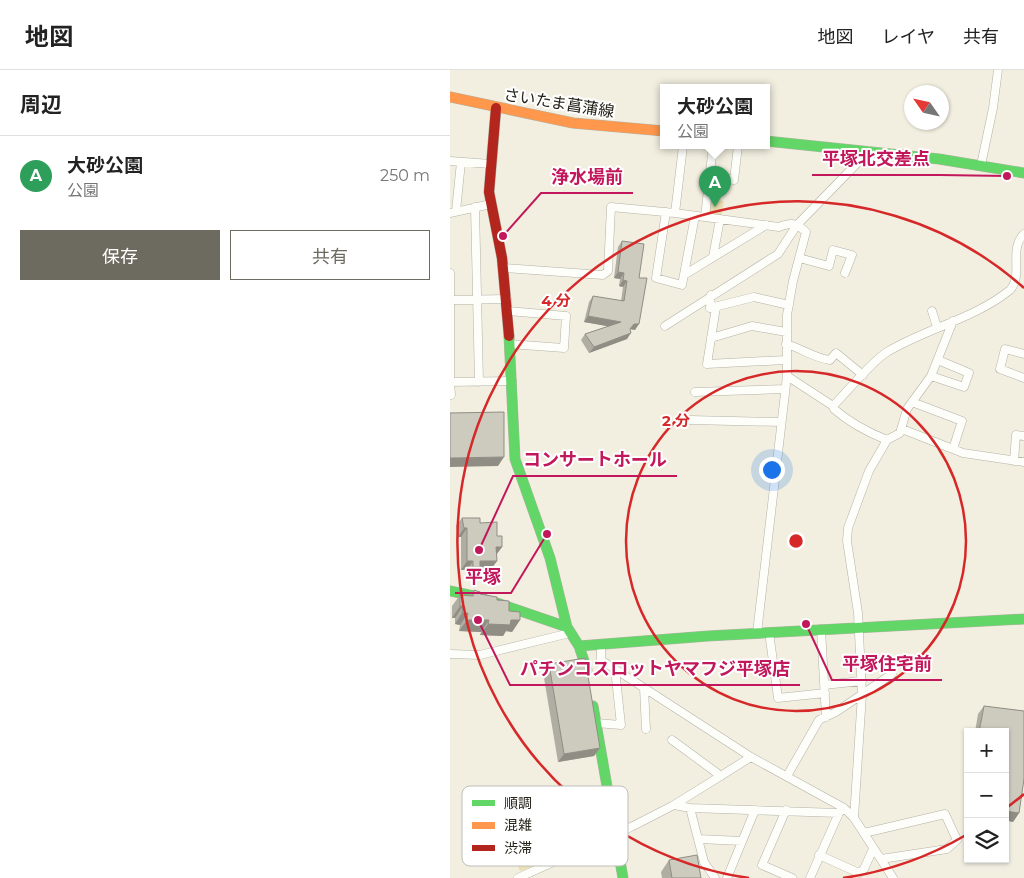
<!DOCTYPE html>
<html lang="ja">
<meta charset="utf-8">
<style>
:root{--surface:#fff;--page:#f2f2f2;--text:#222;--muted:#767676;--line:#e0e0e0;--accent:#6d6a5f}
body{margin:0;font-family:Montserrat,"Noto Sans JP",sans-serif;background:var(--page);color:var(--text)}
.controls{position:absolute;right:15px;bottom:15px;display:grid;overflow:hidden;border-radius:0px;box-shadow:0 1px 4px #0004}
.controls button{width:45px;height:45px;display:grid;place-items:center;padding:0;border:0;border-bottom:1px solid var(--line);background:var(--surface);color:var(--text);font:25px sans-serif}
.compass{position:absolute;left:454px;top:15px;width:45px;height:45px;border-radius:50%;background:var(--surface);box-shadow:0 1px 4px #0004;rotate:304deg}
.you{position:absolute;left:321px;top:399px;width:18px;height:18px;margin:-12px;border:4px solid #fff;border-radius:50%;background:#1a73e8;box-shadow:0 0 0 8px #1a73e833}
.badge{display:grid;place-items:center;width:32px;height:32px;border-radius:50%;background:var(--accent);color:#fff;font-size:16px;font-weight:700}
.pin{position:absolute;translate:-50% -41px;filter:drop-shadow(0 1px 2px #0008)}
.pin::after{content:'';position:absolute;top:26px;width:18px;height:15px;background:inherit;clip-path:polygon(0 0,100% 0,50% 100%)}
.popup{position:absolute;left:210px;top:14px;width:110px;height:65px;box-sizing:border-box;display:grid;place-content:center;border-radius:0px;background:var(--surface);filter:drop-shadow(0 1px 4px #0005);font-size:16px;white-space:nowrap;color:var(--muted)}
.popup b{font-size:19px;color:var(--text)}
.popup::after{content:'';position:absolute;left:50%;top:100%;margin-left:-10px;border:10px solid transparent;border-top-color:var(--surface)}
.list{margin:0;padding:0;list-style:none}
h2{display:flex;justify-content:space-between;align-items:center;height:65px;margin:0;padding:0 20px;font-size:21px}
h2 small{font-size:16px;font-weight:400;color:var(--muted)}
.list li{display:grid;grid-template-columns:32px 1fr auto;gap:15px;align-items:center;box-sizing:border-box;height:80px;padding:0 20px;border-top:1px solid var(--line)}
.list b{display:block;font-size:19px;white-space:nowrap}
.list p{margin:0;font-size:16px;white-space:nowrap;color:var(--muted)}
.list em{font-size:16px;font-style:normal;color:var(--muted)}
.actions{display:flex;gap:10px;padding:15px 20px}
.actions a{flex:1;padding:11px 0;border:1px solid var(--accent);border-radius:0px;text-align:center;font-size:18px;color:var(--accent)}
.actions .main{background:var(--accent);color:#fff}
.icon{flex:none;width:28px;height:28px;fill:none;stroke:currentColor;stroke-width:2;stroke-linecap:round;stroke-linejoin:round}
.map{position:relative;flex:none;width:574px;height:808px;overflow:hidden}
header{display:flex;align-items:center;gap:30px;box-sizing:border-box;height:70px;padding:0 25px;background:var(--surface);border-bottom:1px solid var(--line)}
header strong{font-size:24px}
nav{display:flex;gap:28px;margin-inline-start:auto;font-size:18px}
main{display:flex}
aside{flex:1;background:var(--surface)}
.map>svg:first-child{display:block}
</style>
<header>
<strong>地図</strong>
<nav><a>地図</a><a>レイヤ</a><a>共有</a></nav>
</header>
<main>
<aside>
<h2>周辺<small></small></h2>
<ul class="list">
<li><span class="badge" style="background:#2e9e5b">A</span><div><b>大砂公園</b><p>公園</p></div><em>250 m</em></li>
</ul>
<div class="actions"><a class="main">保存</a><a>共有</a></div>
</aside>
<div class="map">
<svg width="574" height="808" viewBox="0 0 574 808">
<rect width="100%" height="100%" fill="#f2efe0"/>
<path fill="#e9dfb3" d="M259 129 274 131 271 147 259 145Z
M41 739 52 760 73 771 100 791 70 801 54 764 26 773 15 749Z"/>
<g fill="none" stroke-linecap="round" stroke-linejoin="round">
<g stroke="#b4b2a6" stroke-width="9">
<path id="street" d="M0 91 41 94
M531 95 543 38 548 0
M259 105 284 110 288 76
M25 137 29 312
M6 141 11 92
M216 142 206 208 232 215 245 146
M0 143 41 134
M225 143 329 157C342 152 346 153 356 162L343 211 337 245V306L307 563
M255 147 263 76
M263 187 270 149
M349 188 379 196 383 180 402 185 395 203
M53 198 153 205 158 201 161 137 225 143 233 76
M0 203V312L62 311
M234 205 316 155
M261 225 260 238 304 227 339 235
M0 230 57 229
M266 237 257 294 336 290
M58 241 116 246 114 278 59 274
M482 241 487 257
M215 256 328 184 347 155 419 81
M261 268 302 256 336 262
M336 274C351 278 364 288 380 290L386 283 413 305
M574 284 555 279 550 299 574 308
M337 306 383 336 384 339C400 353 417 362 437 370
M481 306 514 317 519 303 488 290
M0 312 1 325
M245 322 335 319
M462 332 512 351 503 379
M383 336C398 321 421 292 437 282 477 258 524 249 560 220 574 205 558 179 574 164
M240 350 331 352
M452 359 513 383 574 392
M564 391 566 365 574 366
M371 559 376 647
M319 562 328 628 375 623
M151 574V590L301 687 394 738 404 748 443 808
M0 584 30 585 120 563
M374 615 412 611
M194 618 196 659
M146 653 171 655 165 599
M222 670 271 706
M337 706 369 650 386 642 442 604
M224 735 240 738 389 743 394 738
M240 738 254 792 265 808
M336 740 312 795 342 808
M404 748 412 624 408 543 397 471 398 458 419 401 437 370 450 363 457 339 481 306 503 251
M104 758 115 786
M414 763 495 744 507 770 497 779 431 789
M81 768 125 748 162 747
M248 769 292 771
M369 785 409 803 414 799 423 779
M68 808 181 757 224 735 301 687
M277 808 305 740
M360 808 389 743"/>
</g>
<g stroke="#b4b2a6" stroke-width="11">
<path id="fast" d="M316 71 489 89 574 103
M59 266 65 389 100 488 117 557 129 576 137 600
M0 521 33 528
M47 533 117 557
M129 576 258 566 574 549
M143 636 173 808"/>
</g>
<g stroke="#b4b2a6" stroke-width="11">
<path id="slow" d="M0 27 123 53 214 61"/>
</g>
<g stroke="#b4b2a6" stroke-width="11">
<path id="jam" d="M46 38 39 122 52 188 59 266"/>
</g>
<use href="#street" stroke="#fdfdfa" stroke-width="8"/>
<use href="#fast" stroke="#63d668" stroke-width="10"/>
<use href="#slow" stroke="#ff974d" stroke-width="10"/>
<use href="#jam" stroke="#b3261e" stroke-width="10"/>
</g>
<path fill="#b0aea3" d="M172 171 189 208 185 260 180 259 177 269 139 283 131 270 135 264 159 256 134 252 139 232 143 226 171 231 173 217 169 216 170 209 164 208 168 177Z
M12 448 30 453 47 466 52 477 46 485 47 491 41 499H28L24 505H17V500H11V467H8L6 456Z
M24 520 30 524 47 530 70 550 62 562 56 561 53 566 30 565 31 562 9 561 10 555 5 554V548H2V536L10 525 20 526Z
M99 594 150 678 144 686 108 692 93 602Z
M534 636 574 641V710L569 743 563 752 555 750V662H525L528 644Z
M219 790 251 808H212L211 802Z"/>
<path fill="#908d85" d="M168 202 174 203 170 209 164 208Z
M173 210 177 211 173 217 169 216Z
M138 246 171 252 167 258 134 252Z
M184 254H189L185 260 180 259Z
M181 263 177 269 139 283 144 277Z
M54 387 48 396 0 397V388Z
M14 458H17L11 467H8Z
M46 477H52L46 485Z
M17 491H23L17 500H11Z
M30 491H47L41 499H28L24 505H17L23 497Z
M10 536H13L5 548H2Z
M12 543H18L10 555 5 554Z
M17 550H39L31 562 9 561Z
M61 550H70L62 562 56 561 53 566 30 565 38 554Z
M150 678 144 686 108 692 114 684Z
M555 741 569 743 563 752 555 750Z"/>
<path fill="#cdcabe" stroke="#908d85" d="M172 171 194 174 189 208H197L189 254H184L180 259 181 263 144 277 135 264 171 252 138 246 143 226 174 231 177 211 173 210 174 203 168 202Z
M54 342V387L0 388V343Z
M12 448H30V453L47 452V466H52V477H46L47 491H30V497H23V491H17V458H14Z
M24 520 30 522V524L47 527V530L59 531V541L70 542V550H61L60 555 38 554 39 550H17L18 543H12L13 536H10V525L23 526Z
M135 588 150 678 114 684 99 594Z
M534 636 574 641V709L569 743 555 741V662H529Z
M247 785 251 808H222L219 790Z"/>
<g fill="none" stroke="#d62828" stroke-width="2.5">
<circle cx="346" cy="471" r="170"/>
<path d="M574 724A340 340 0 0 1 555 739M516 765A340 340 0 0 1 393 808M299 808A340 340 0 1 1 574 218"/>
</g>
<g text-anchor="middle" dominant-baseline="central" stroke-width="4" stroke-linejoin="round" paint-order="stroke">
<g font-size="16" fill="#252319" stroke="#fff">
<text transform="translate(109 33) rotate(9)">さいたま菖蒲線</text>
</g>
</g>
<rect x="12" y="716" width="166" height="80" rx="8" fill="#fff" stroke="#bebdba" stroke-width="1"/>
<rect x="22" y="730" width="23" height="6" fill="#63d668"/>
<rect x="22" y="752" width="23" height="7" fill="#ff974d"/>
<rect x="22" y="775" width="23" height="6" fill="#b3261e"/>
<g font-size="14" fill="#252319">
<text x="54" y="738">順調</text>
<text x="54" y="760">混雑</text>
<text x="54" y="783">渋滞</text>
</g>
<circle cx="346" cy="471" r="8" fill="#d62828" stroke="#fff" stroke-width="2.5"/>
<g font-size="15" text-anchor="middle" font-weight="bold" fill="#d62828" stroke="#fff" stroke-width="4" stroke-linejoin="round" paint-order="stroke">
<text x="106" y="236">4 分</text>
<text x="226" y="356">2 分</text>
</g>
<path fill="none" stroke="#c2185b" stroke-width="2" d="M557 106L490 105H362M53 166L91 123H183M29 480L63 406H227M97 464L61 523H5M356 554L382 610H492M28 550L60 615H350"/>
<g fill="#c2185b" stroke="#fff" stroke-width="2">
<circle cx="557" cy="106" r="5"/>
<circle cx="53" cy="166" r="5"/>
<circle cx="29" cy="480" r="5"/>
<circle cx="97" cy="464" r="5"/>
<circle cx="356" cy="554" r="5"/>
<circle cx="28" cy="550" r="5"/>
</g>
<g font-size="18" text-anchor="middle" font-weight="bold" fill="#c2185b" stroke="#fff" stroke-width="4" stroke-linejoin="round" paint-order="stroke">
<text x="426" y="95">平塚北交差点</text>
<text x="137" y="113">浄水場前</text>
<text x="145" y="396">コンサートホール</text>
<text x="33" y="513">平塚</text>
<text x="437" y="600">平塚住宅前</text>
<text x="205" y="605">パチンコスロットヤマフジ平塚店</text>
</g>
</svg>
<div class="controls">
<button>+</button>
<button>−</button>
<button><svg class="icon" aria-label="layers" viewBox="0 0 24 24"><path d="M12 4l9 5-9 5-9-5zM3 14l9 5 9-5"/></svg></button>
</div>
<svg class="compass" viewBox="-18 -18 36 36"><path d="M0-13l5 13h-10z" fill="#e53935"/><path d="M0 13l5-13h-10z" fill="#767676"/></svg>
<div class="you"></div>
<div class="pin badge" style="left:265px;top:137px;background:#2e9e5b">A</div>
<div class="popup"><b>大砂公園</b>公園</div>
</div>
</main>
